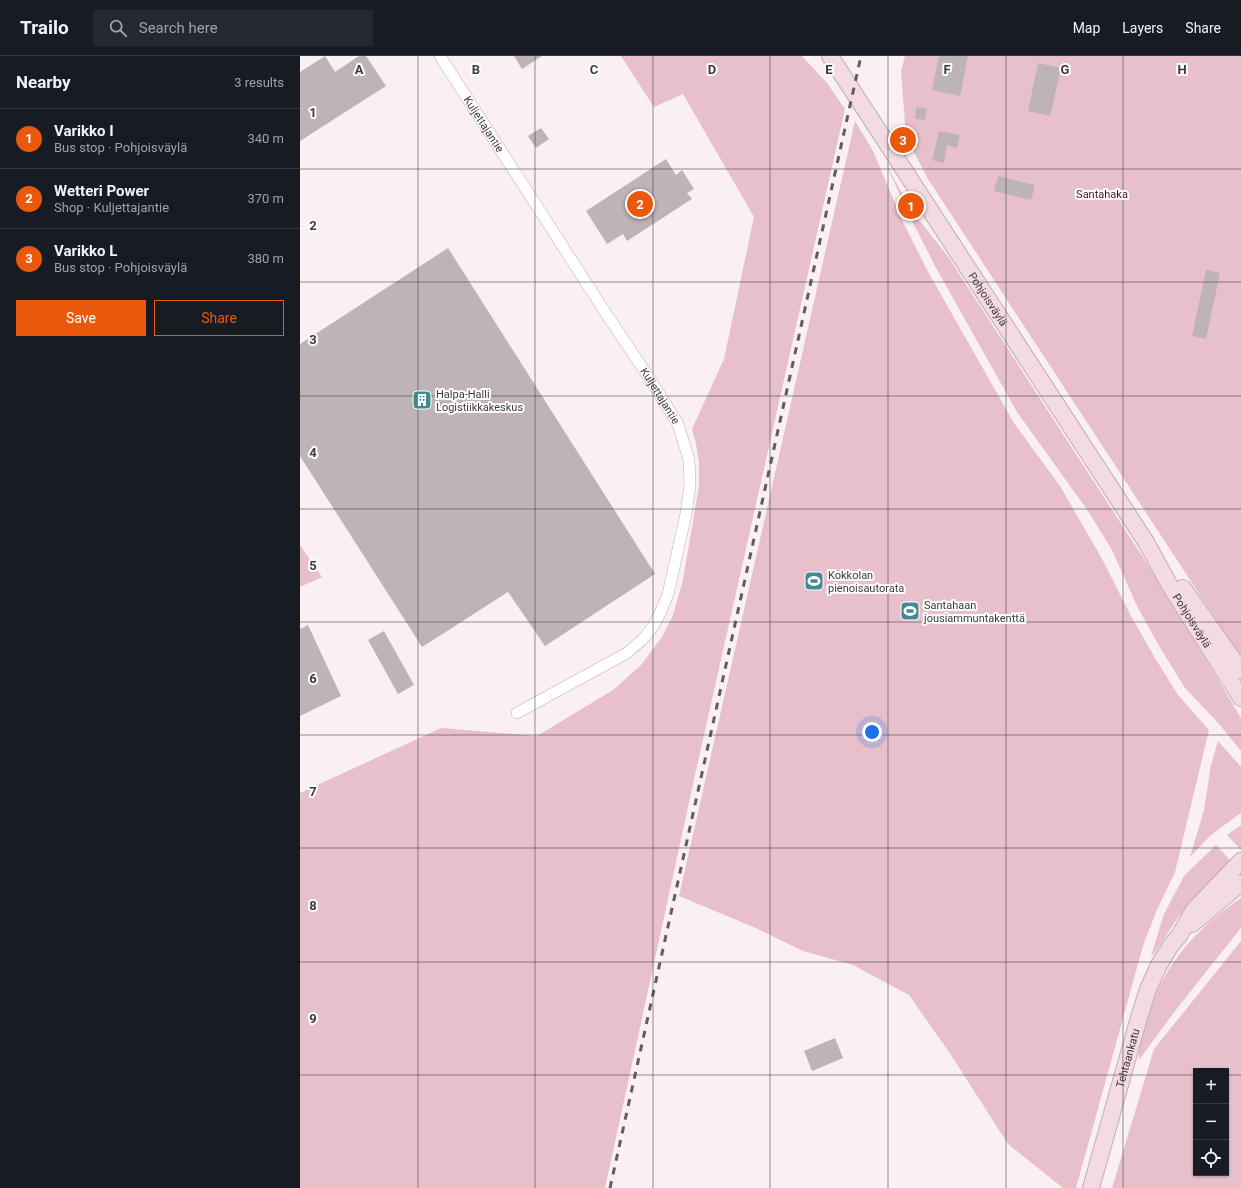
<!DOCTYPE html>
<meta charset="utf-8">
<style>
:root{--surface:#171b24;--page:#242831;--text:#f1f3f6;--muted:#9ea1a6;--line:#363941;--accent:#ea580c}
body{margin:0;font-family:Roboto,sans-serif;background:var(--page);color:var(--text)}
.controls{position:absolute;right:12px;bottom:12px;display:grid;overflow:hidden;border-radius:0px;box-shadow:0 1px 3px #0004}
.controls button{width:36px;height:36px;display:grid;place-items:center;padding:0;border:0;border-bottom:1px solid var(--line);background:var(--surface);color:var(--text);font:20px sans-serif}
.you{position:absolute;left:572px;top:676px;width:14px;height:14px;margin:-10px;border:3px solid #fff;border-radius:50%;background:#1a73e8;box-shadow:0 0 0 6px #1a73e833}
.badge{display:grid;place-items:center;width:26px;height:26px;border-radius:50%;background:var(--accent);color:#fff;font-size:13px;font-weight:700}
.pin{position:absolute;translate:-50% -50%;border:2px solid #fff;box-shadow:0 1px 4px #0006}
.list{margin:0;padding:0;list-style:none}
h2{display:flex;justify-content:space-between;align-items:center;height:52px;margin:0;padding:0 16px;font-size:17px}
h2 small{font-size:13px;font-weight:400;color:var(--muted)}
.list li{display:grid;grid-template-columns:26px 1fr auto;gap:12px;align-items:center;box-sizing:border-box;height:60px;padding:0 16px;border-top:1px solid var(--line)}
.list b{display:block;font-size:15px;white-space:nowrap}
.list p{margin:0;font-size:13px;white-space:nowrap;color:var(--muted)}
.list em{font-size:13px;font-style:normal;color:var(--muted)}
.actions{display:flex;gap:8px;padding:12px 16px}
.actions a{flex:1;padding:9px 0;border:1px solid var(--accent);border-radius:0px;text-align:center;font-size:14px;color:var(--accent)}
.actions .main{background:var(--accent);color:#fff}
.icon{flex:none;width:22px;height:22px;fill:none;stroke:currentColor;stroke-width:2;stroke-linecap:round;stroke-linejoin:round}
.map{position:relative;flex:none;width:941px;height:1132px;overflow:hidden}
header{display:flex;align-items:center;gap:24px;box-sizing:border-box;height:56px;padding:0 20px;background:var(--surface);border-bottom:1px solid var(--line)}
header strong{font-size:19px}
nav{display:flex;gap:22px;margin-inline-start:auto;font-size:14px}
.search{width:280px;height:36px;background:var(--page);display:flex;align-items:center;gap:10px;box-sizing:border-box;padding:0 14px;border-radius:0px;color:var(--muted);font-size:15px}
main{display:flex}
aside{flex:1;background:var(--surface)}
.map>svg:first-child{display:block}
</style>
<header>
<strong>Trailo</strong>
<div class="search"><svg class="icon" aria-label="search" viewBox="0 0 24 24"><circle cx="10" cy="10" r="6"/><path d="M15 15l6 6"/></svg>Search here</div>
<nav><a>Map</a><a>Layers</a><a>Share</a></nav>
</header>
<main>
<aside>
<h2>Nearby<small>3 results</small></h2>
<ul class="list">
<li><span class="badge">1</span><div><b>Varikko I</b><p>Bus stop · Pohjoisväylä</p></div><em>340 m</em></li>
<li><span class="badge">2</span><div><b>Wetteri Power</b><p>Shop · Kuljettajantie</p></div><em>370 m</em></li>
<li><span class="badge">3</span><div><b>Varikko L</b><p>Bus stop · Pohjoisväylä</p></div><em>380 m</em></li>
</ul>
<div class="actions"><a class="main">Save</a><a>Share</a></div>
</aside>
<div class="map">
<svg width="941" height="1132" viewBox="0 0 941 1132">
<rect width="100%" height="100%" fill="#faeff2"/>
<path fill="#e7c0cc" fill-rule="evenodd" d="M321 0H502L527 27 545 53 395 719 305 1132H0V737L141 672 237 680 313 634 341 609 362 581 373 559 383 524 399 430V406L396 388 392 373 424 303 454 161 383 38 354 51Z
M605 0H941V602L628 123 606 81 601 15Z
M555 65 573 95 603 166 627 214 714 367 760 430 801 501 830 558 855 602 878 639 909 674 875 816 856 856 843 890 776 1132H763L708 1088 651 999 609 939 553 909 503 895 458 873 379 840Z
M585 106 611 154 647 199 870 543 941 662V695L920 669 885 632 862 595 837 550 812 494 788 455 717 356 635 210 611 163Z
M0 489 22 521 0 531Z
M918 685 941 711V757L911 779 890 801 904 754 911 709Z
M941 769V794L927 779Z
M916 789 931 805 879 860 853 899 851 900 864 858 884 820Z
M941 842V872L875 955 839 1004C837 989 843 974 848 960 852 951 854 940 859 931 878 893 906 866 941 842Z
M941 885V1132H812L854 993ZM896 1015H926V1117H896Z"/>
<path fill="#beb3b6" d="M25 0 35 16 59 0H66L86 30 0 85V16Z
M214 0H242L222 13Z
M639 0H668L660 40 632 34Z
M738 7 761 12 750 60 728 55Z
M616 51 627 53 625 64 615 63Z
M241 72 249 83 236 92 228 80Z
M639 75 660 79 657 92 647 89 644 107 632 104Z
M366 103 376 119 382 114 394 133 387 137 392 143 327 185 323 178 307 188 286 155Z
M698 120 735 129 731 144 694 135Z
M148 192 355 518 245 590 208 536 122 591 0 400V288Z
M906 214 920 217 906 283 892 280Z
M8 569 41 640 0 660V573Z
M84 575 114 629 98 638 68 584Z
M535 982 543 1002 512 1015 504 995Z"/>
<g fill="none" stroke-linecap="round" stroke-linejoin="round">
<g stroke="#bbb1b4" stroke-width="12">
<g id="minor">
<path id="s1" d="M140 0 307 259 350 323 378 368 389 404 390 429 386 458 368 538 361 555 354 569 345 581 327 597 217 657"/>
</g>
</g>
<g stroke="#bbb1b4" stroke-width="18">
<g id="secondary">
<path id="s2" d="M530 0 846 486 869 528 941 642"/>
<path d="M883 532 941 615"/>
<path d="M892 868 941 827"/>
<path id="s3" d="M791 1132 838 965 848 933 859 909 871 889 879 880 894 854 941 805"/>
</g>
</g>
<use href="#minor" stroke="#fff" stroke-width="11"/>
<use href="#secondary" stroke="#f4dae3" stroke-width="16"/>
<path stroke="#625d5e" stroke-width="3" stroke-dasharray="7 7" stroke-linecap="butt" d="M310 1132 561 0"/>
</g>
<path fill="none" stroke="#3e3a3b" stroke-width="1" stroke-opacity="0.55" d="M118 0V1132M235 0V1132M353 0V1132M470 0V1132M588 0V1132M706 0V1132M823 0V1132M0 113H941M0 226H941M0 340H941M0 453H941M0 566H941M0 679H941M0 792H941M0 906H941M0 1019H896M926 1019H941"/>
<defs>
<g id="building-square" transform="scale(1)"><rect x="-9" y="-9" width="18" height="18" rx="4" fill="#438993" stroke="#fff"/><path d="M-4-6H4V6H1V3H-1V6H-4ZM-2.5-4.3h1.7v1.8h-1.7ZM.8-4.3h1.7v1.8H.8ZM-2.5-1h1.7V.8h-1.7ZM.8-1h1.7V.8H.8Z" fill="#fff"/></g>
<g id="stadium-square" transform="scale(1)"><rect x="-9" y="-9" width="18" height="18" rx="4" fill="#438993" stroke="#fff"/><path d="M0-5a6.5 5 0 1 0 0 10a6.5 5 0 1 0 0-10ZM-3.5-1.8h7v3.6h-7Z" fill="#fff"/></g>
</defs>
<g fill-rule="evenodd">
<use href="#building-square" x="122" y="344"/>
<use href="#stadium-square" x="514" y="525"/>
<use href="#stadium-square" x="610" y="555"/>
</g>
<g text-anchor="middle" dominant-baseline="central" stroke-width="4" stroke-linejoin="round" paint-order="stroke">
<g font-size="11" fill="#3e3a3b" stroke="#fff">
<text stroke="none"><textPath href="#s1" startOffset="81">Kuljettajantie</textPath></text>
<text stroke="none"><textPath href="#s2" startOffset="290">Pohjoisväylä</textPath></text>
<text stroke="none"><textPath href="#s1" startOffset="405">Kuljettajantie</textPath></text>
<text stroke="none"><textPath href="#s2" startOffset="671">Pohjoisväylä</textPath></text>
<text stroke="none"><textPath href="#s3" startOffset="135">Tehtaankatu</textPath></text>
</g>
<g font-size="11" fill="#491029" stroke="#fff">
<text x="802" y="138">Santahaka</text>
</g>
<g font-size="11" fill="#3e3a3b" stroke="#fff" text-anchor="start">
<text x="136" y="338">Halpa-Halli<tspan x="136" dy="13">Logistiikkakeskus</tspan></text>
<text x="528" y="519">Kokkolan<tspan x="528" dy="13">pienoisautorata</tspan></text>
<text x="624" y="549">Santahaan<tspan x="624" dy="13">jousiammuntakenttä</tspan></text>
</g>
</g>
<g font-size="13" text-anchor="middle" font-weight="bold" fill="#3e3a3b" stroke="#fff" stroke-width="4" stroke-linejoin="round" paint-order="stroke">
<text x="59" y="18">A</text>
<text x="176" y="18">B</text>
<text x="294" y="18">C</text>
<text x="412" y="18">D</text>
<text x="529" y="18">E</text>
<text x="647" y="18">F</text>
<text x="765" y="18">G</text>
<text x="882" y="18">H</text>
<text x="13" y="61">1</text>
<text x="13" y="174">2</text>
<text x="13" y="288">3</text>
<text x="13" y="401">4</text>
<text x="13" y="514">5</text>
<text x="13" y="627">6</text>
<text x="13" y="740">7</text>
<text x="13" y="854">8</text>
<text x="13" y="967">9</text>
</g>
</svg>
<div class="controls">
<button>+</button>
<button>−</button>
<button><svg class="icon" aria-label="locate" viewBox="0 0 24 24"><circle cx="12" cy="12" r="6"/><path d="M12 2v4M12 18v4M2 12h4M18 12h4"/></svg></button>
</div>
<div class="you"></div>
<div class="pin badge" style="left:611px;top:150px">1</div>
<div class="pin badge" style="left:340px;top:148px">2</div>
<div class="pin badge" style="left:603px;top:84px">3</div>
</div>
</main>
